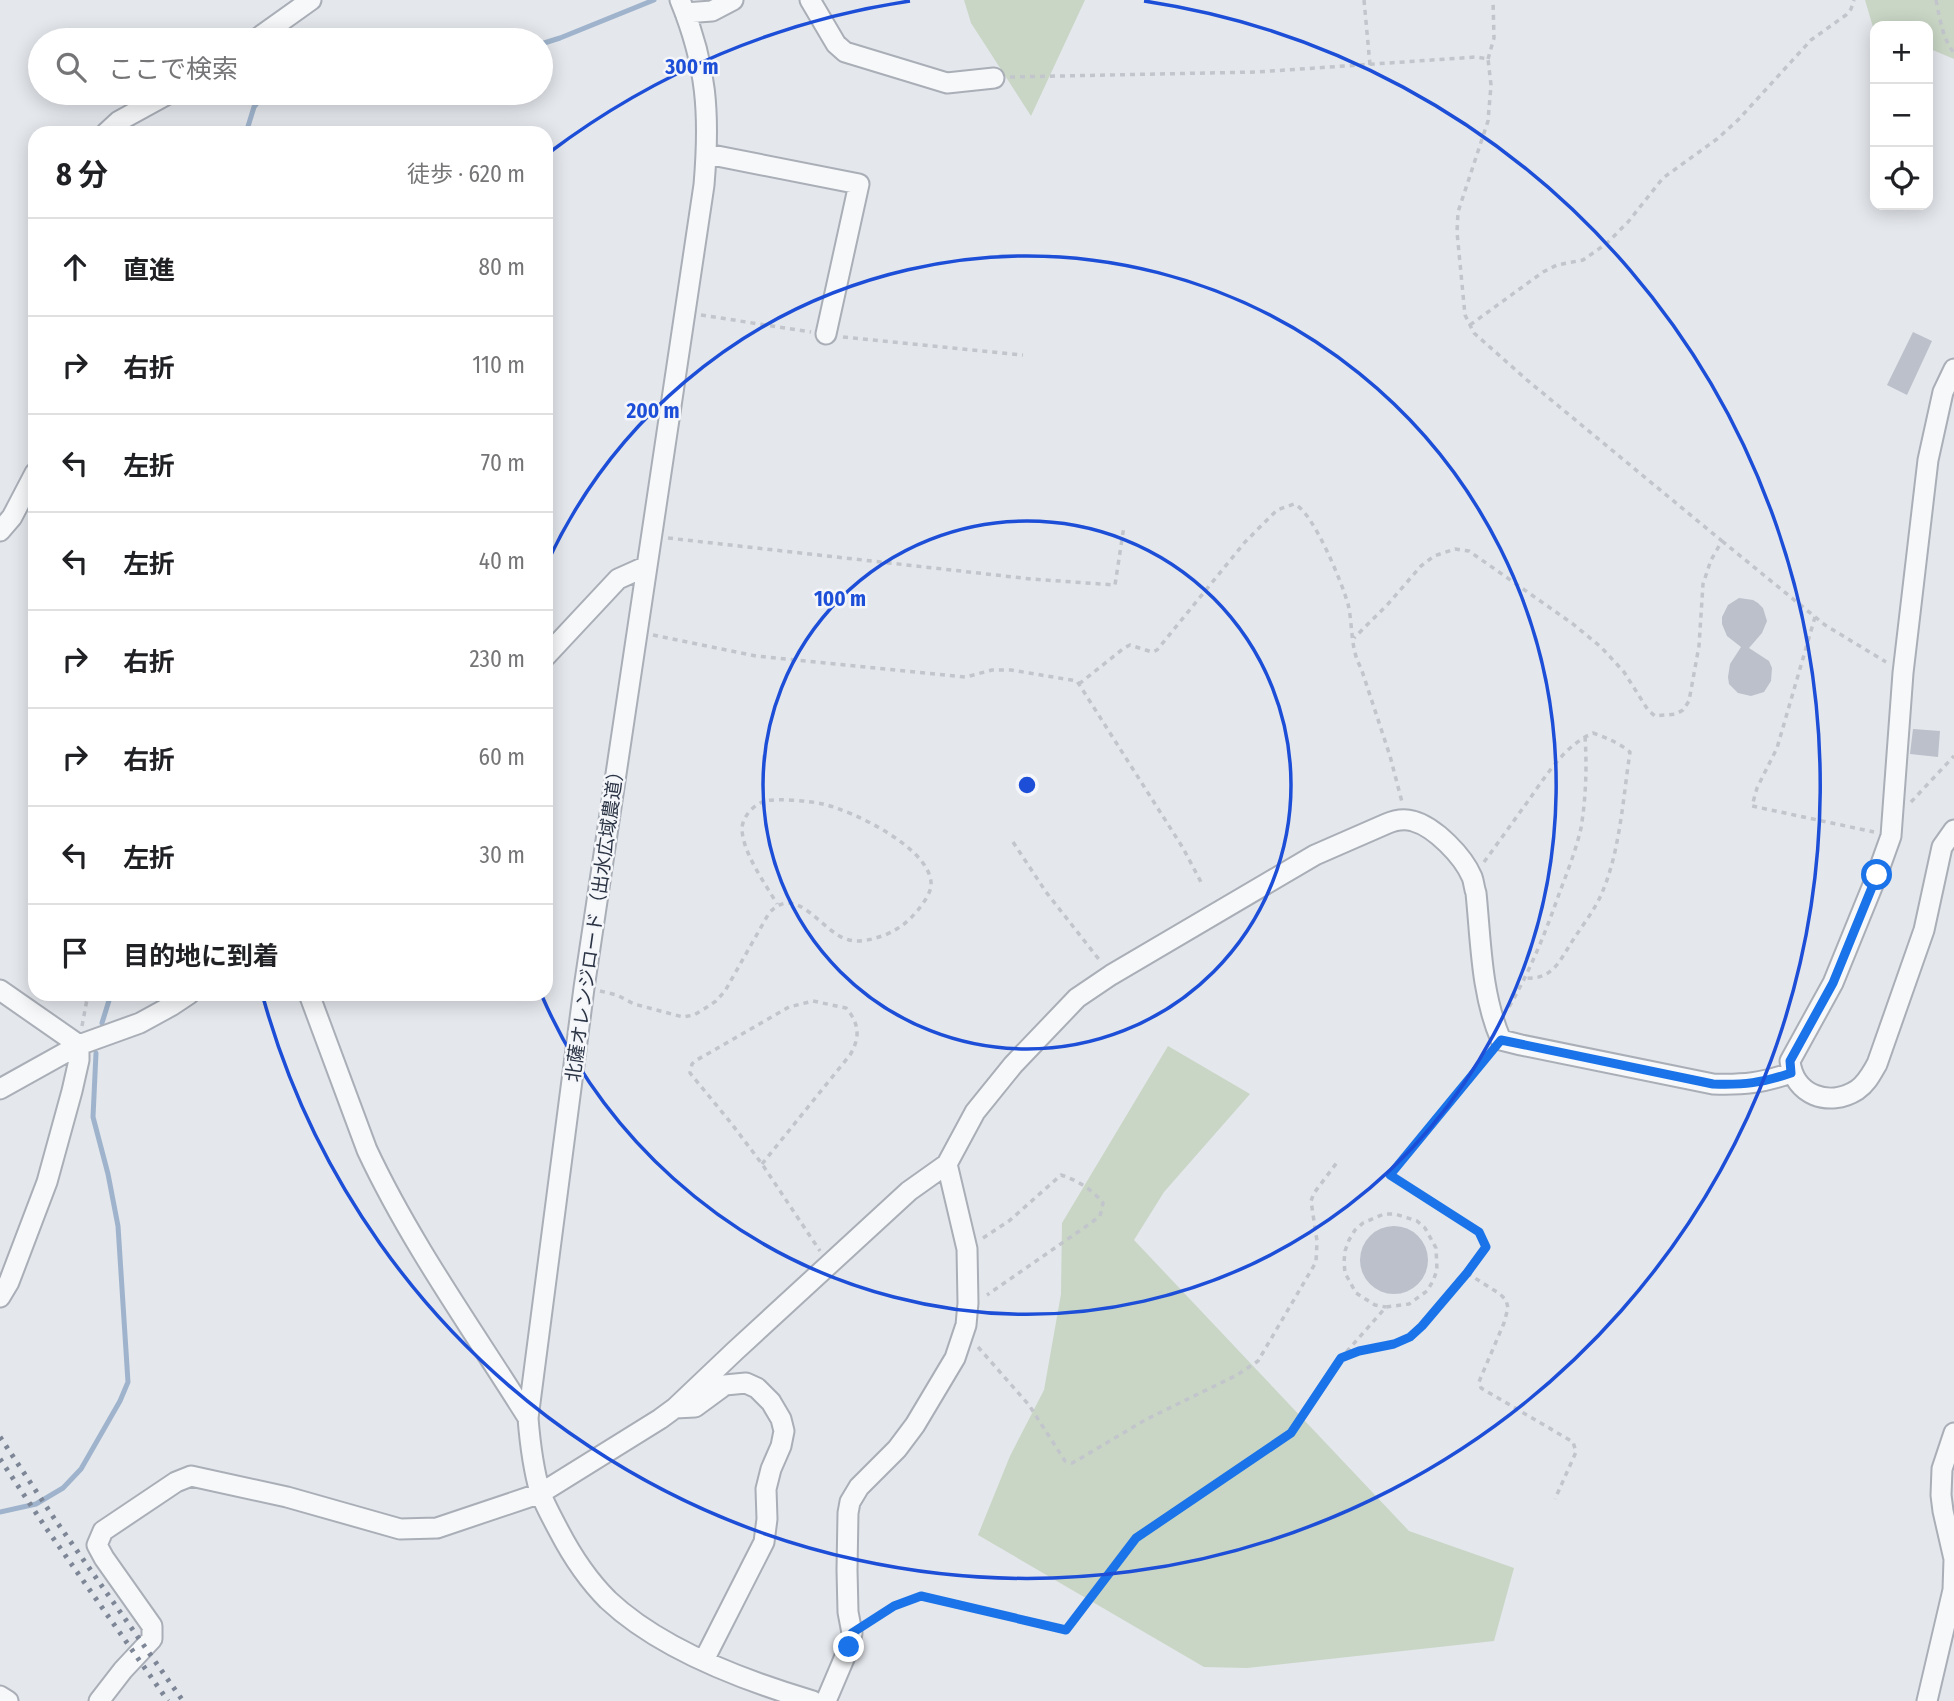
<!DOCTYPE html>
<html lang="ja">
<meta charset="utf-8">
<style>
:root{--surface:#fff;--page:#f2f2f2;--text:#202124;--muted:#757577;--line:#e0e0e0}
body{margin:0;font-family:"Fira Sans Condensed","Noto Sans JP",sans-serif;background:var(--page);color:var(--text)}
.controls{position:absolute;right:21px;top:21px;display:grid;overflow:hidden;border-radius:14px;box-shadow:0 4px 18px #0003}
.controls button{width:63px;height:63px;display:grid;place-items:center;padding:0;border:0;border-bottom:2px solid var(--line);background:var(--surface);color:var(--text);font:35px sans-serif}
.stop{position:absolute;width:21px;height:21px;margin:-16px;border:5px solid #1a73e8;border-radius:50%;background:#fff}
.stop.end{background:#1a73e8;border-color:#fff;box-shadow:0 2px 7px #0008}
.list{margin:0;padding:0;list-style:none}
h2{display:flex;justify-content:space-between;align-items:center;height:91px;margin:0;padding:0 28px;font-size:30px}
h2 small{font-size:23px;font-weight:400;color:var(--muted)}
.list li{display:grid;grid-template-columns:46px 1fr auto;gap:21px;align-items:center;box-sizing:border-box;height:98px;padding:0 28px;border-top:2px solid var(--line)}
.list b{display:block;font-size:26px;white-space:nowrap}
.list em{font-size:23px;font-style:normal;color:var(--muted)}
.icon{flex:none;width:38px;height:38px;fill:none;stroke:currentColor;stroke-width:2;stroke-linecap:round;stroke-linejoin:round}
.map{position:relative;flex:none;width:1954px;height:1701px;overflow:hidden}
.search{position:absolute;background:var(--surface);box-shadow:0 4px 18px #0003;left:28px;top:28px;width:525px;height:77px;display:flex;align-items:center;gap:18px;box-sizing:border-box;padding:0 24px;border-radius:38px;color:var(--muted);font-size:26px}
.panel{position:absolute;background:var(--surface);box-shadow:0 4px 18px #0003;left:28px;top:126px;width:525px;height:875px;border-radius:21px}
.map>svg:first-child{display:block}
</style>
<div class="map">
<svg width="1954" height="1701" viewBox="0 0 1954 1701">
<rect width="100%" height="100%" fill="#e4e7ec"/>
<path fill="#c9d6c5" d="M964 0H1085L1031 116 971 23Z
M1865 0H1954V59L1928 48V26L1873 27Z
M1168 1046 1250 1094 1164 1192 1134 1240 1409 1531 1514 1568 1494 1641 1247 1668 1204 1667 978 1535 1010 1456 1044 1390 1061 1294 1062 1223Z"/>
<g fill="none" stroke-linecap="round" stroke-linejoin="round">
<path stroke="#9fb4cc" stroke-width="5" d="M354 40C376 24 411 31 435 40
M541 44 560 38 654 0
M246 133 254 107 265 93
M102 1023 111 994
M0 1512 36 1504 63 1488 81 1469 120 1401 128 1382 118 1226 108 1174 93 1117 96 1053"/>
</g>
<path fill="#bbc0ca" d="M1913 332 1932 341 1907 395 1887 385Z
M1739 598 1753 600 1758 603 1763 608 1767 621 1762 633 1749 648 1769 661 1772 668 1771 681 1764 692 1751 696 1738 693 1729 684 1728 677 1730 664 1741 647 1727 636 1722 624V617L1728 605Z
M1913 729 1940 731 1938 757 1910 754Z
M1360 1260a34 34 0 1 1 68 0a34 34 0 1 1-68 0Z"/>
<g fill="none" stroke-linecap="round" stroke-linejoin="round">
<g stroke="#a9aeb7" stroke-width="23">
<path id="minor" d="M680 0C707 66 710 114 704 185L584 988 528 1418C530 1443 533 1468 540 1492 545 1505 552 1518 559 1531 572 1556 588 1580 608 1600 660 1649 745 1681 813 1701
M810 0 836 44 845 52 947 83 994 78
M685 13 712 11 733 0
M255 40 311 0
M106 133 119 121 170 93
M707 154 859 184 826 334
M1954 369 1943 392 1928 460 1903 673 1891 836 1877 875 1833 983 1790 1061C1794 1095 1829 1108 1857 1090 1867 1083 1871 1074 1877 1064L1924 930 1942 847 1954 830
M0 531 12 517 35 473
M546 656 618 579 647 566
M0 990 79 1045
M309 994 367 1150C411 1244 473 1330 528 1418
M0 1089 79 1045 140 1023 171 1006 189 994
M0 1297 9 1282 47 1182 72 1091 79 1060V1045
M675 1408 695 1407 725 1385 746 1383 757 1388 771 1402 781 1419 784 1431 781 1446 771 1469 766 1489 767 1519 764 1542 704 1660
M0 1696 8 1701
M99 1701 123 1670 152 1639V1626L104 1558 97 1545 103 1531 176 1482 191 1476 287 1497 400 1529 437 1528 541 1493 660 1419 675 1408 735 1351 909 1191 947 1164 975 1112 1013 1065 1077 998 1111 975 1315 855 1386 824C1395 820 1403 818 1413 821 1435 827 1463 856 1472 877 1474 882 1474 888 1476 893 1481 942 1481 994 1501 1040L1521 1045 1713 1084C1744 1085 1762 1083 1791 1073
M826 1701 849 1647 852 1633 848 1612 847 1570 848 1513 850 1502 859 1487 897 1449 915 1425 955 1358 966 1325 968 1303 967 1249 947 1164
M1927 1701 1953 1590 1954 1559 1943 1511 1941 1495 1942 1469 1954 1433"/>
</g>
<path stroke="#c2c5cb" stroke-width="3.5" stroke-dasharray="5 5" stroke-linecap="butt" d="M1364 0 1370 65
M1936 0C1940 19 1942 37 1954 53
M1488 59 1494 38 1493 0
M1010 77 1257 72 1476 57 1488 59 1491 85 1488 121 1458 212 1457 232 1465 315 1474 333 1527 380 1722 541 1711 560 1703 584 1699 646 1689 701 1683 710 1676 714 1655 716 1648 710 1624 672 1601 647 1573 624 1469 551 1455 549 1434 556 1421 566 1388 604 1354 638
M701 315 811 332
M1470 325 1543 272 1557 265 1583 260 1606 244 1628 222 1663 178 1717 139 1738 120 1811 40 1846 15 1851 9 1854 0
M843 337 1023 355
M668 538 1031 579 1115 585 1124 526
M1722 541 1825 625 1886 662
M1815 617 1777 748 1757 788 1752 806 1874 832
M653 635 756 656 966 677 992 670H1011L1077 681 1183 848 1202 884
M1079 684 1124 648 1130 645 1152 652 1157 650 1245 542 1277 510 1294 504C1313 511 1342 583 1348 604 1353 625 1350 649 1361 668L1390 756 1402 802
M1911 802 1954 756
M1013 842 1046 892 1101 962
M1484 862C1498 843 1512 823 1526 804 1544 779 1563 746 1593 733 1607 738 1619 743 1630 752 1623 798 1620 853 1601 895 1594 911 1582 926 1573 940 1560 960 1553 980 1526 978
M600 991 617 995 634 1004 683 1017 694 1015 704 1009 716 1001 725 991 769 913C798 882 821 933 849 940 861 943 873 939 885 935 899 929 908 922 918 910 924 902 932 892 931 882 928 847 853 811 823 804 810 801 778 798 765 801 754 804 743 816 742 828 742 852 765 883 777 904
M1509 1007C1530 971 1545 934 1559 894 1567 873 1576 850 1581 828 1586 798 1587 766 1585 736
M82 1026 88 994
M762 1164 850 1055C860 1038 860 1024 846 1008L813 1001 789 1007 695 1061 692 1064 690 1073 731 1123 762 1164 820 1251
M983 1238 1009 1221 1061 1175C1077 1180 1093 1190 1103 1203L1100 1216 1088 1225 987 1295
M1467 1273 1500 1294 1506 1300 1508 1308 1504 1323 1481 1377 1479 1382 1481 1388 1573 1442 1576 1452 1555 1499
M978 1347 1029 1405 1065 1461 1072 1463 1076 1461 1145 1420 1237 1375 1258 1361 1316 1262 1317 1241 1311 1201 1314 1193 1338 1161
M1343 1357C1363 1349 1386 1348 1406 1338 1428 1328 1471 1268 1486 1247L1479 1232 1390 1176 1490 1053
M868 1623 894 1606 921 1596 1066 1630 1136 1538 1291 1433 1341 1358 1386 1307 1409 1304 1427 1291 1433 1281 1437 1270 1436 1248 1425 1228 1417 1221 1395 1214H1384L1363 1223 1355 1230 1349 1240 1345 1251 1344 1262 1345 1273 1356 1293 1375 1305 1386 1307"/>
<use href="#minor" stroke="#f7f8fa" stroke-width="19"/>
<path stroke="#7d8696" stroke-width="5" stroke-dasharray="3.5 7" stroke-linecap="butt" d="M0 1437 56 1521 183 1701
M0 1459 46 1528 168 1701"/>
</g>
<g fill="none" stroke-linecap="round" stroke-linejoin="round">
<path stroke="#1a73e8" stroke-width="9" d="M849 1647 852 1633 894 1606 921 1596 1066 1630 1136 1538 1291 1433 1341 1358 1359 1351 1394 1344 1410 1337 1422 1326 1467 1273 1486 1247 1479 1232 1390 1175 1501 1040 1713 1084C1744 1085 1762 1083 1791 1073L1790 1061 1833 983 1877 875"/>
</g>
<g fill="none" stroke="#1d4ed8" stroke-width="3.5">
<circle cx="1027" cy="785" r="264"/>
<path d="M548 561A529 529 0 1 1 542 996"/>
<path d="M550 152A793 793 0 0 1 910 1M1144 1A793 793 0 1 1 263 997"/>
</g>
<g text-anchor="middle" dominant-baseline="central" stroke-width="5" stroke-linejoin="round" paint-order="stroke">
<g font-size="19" fill="#2b3445" stroke="#f4f6f9">
<text transform="translate(595 922) rotate(-82)">北薩オレンジロード（出水広域農道）</text>
</g>
</g>
<circle cx="1027" cy="785" r="10" fill="#1d4ed8" stroke="#f4f6f9" stroke-width="3.5"/>
<g font-size="21" text-anchor="middle" font-weight="bold" fill="#1d4ed8" stroke="#f4f6f9" stroke-width="5" stroke-linejoin="round" paint-order="stroke">
<text x="692" y="74">300 m</text>
<text x="653" y="418">200 m</text>
<text x="840" y="606">100 m</text>
</g>
</svg>
<div class="controls">
<button>+</button>
<button>−</button>
<button><svg class="icon" aria-label="locate" viewBox="0 0 24 24"><circle cx="12" cy="12" r="6"/><path d="M12 2v4M12 18v4M2 12h4M18 12h4"/></svg></button>
</div>
<div class="stop" style="left:1877px;top:875px"></div>
<div class="stop end" style="left:849px;top:1647px"></div>
<div class="search"><svg class="icon" aria-label="search" viewBox="0 0 24 24"><circle cx="10" cy="10" r="6"/><path d="M15 15l6 6"/></svg>ここで検索</div>
<section class="panel">
<h2>8 分<small>徒歩 · 620 m</small></h2>
<ul class="list">
<li><svg class="icon" aria-label="ahead" viewBox="0 0 24 24"><path d="M12 20V5M6 11l6-6 6 6"/></svg><div><b>直進</b></div><em>80 m</em></li>
<li><svg class="icon" aria-label="right" viewBox="0 0 24 24"><path d="M7 20v-9h11M14 6l5 5-5 5"/></svg><div><b>右折</b></div><em>110 m</em></li>
<li><svg class="icon" aria-label="left" viewBox="0 0 24 24"><path d="M17 20v-9H6M10 6l-5 5 5 5"/></svg><div><b>左折</b></div><em>70 m</em></li>
<li><svg class="icon" aria-label="left" viewBox="0 0 24 24"><path d="M17 20v-9H6M10 6l-5 5 5 5"/></svg><div><b>左折</b></div><em>40 m</em></li>
<li><svg class="icon" aria-label="right" viewBox="0 0 24 24"><path d="M7 20v-9h11M14 6l5 5-5 5"/></svg><div><b>右折</b></div><em>230 m</em></li>
<li><svg class="icon" aria-label="right" viewBox="0 0 24 24"><path d="M7 20v-9h11M14 6l5 5-5 5"/></svg><div><b>右折</b></div><em>60 m</em></li>
<li><svg class="icon" aria-label="left" viewBox="0 0 24 24"><path d="M17 20v-9H6M10 6l-5 5 5 5"/></svg><div><b>左折</b></div><em>30 m</em></li>
<li><svg class="icon" aria-label="arrive" viewBox="0 0 24 24"><path d="M6 21V4h12l-3 4 3 4H6"/></svg><div><b>目的地に到着</b></div></li>
</ul>
</section>
</div>
